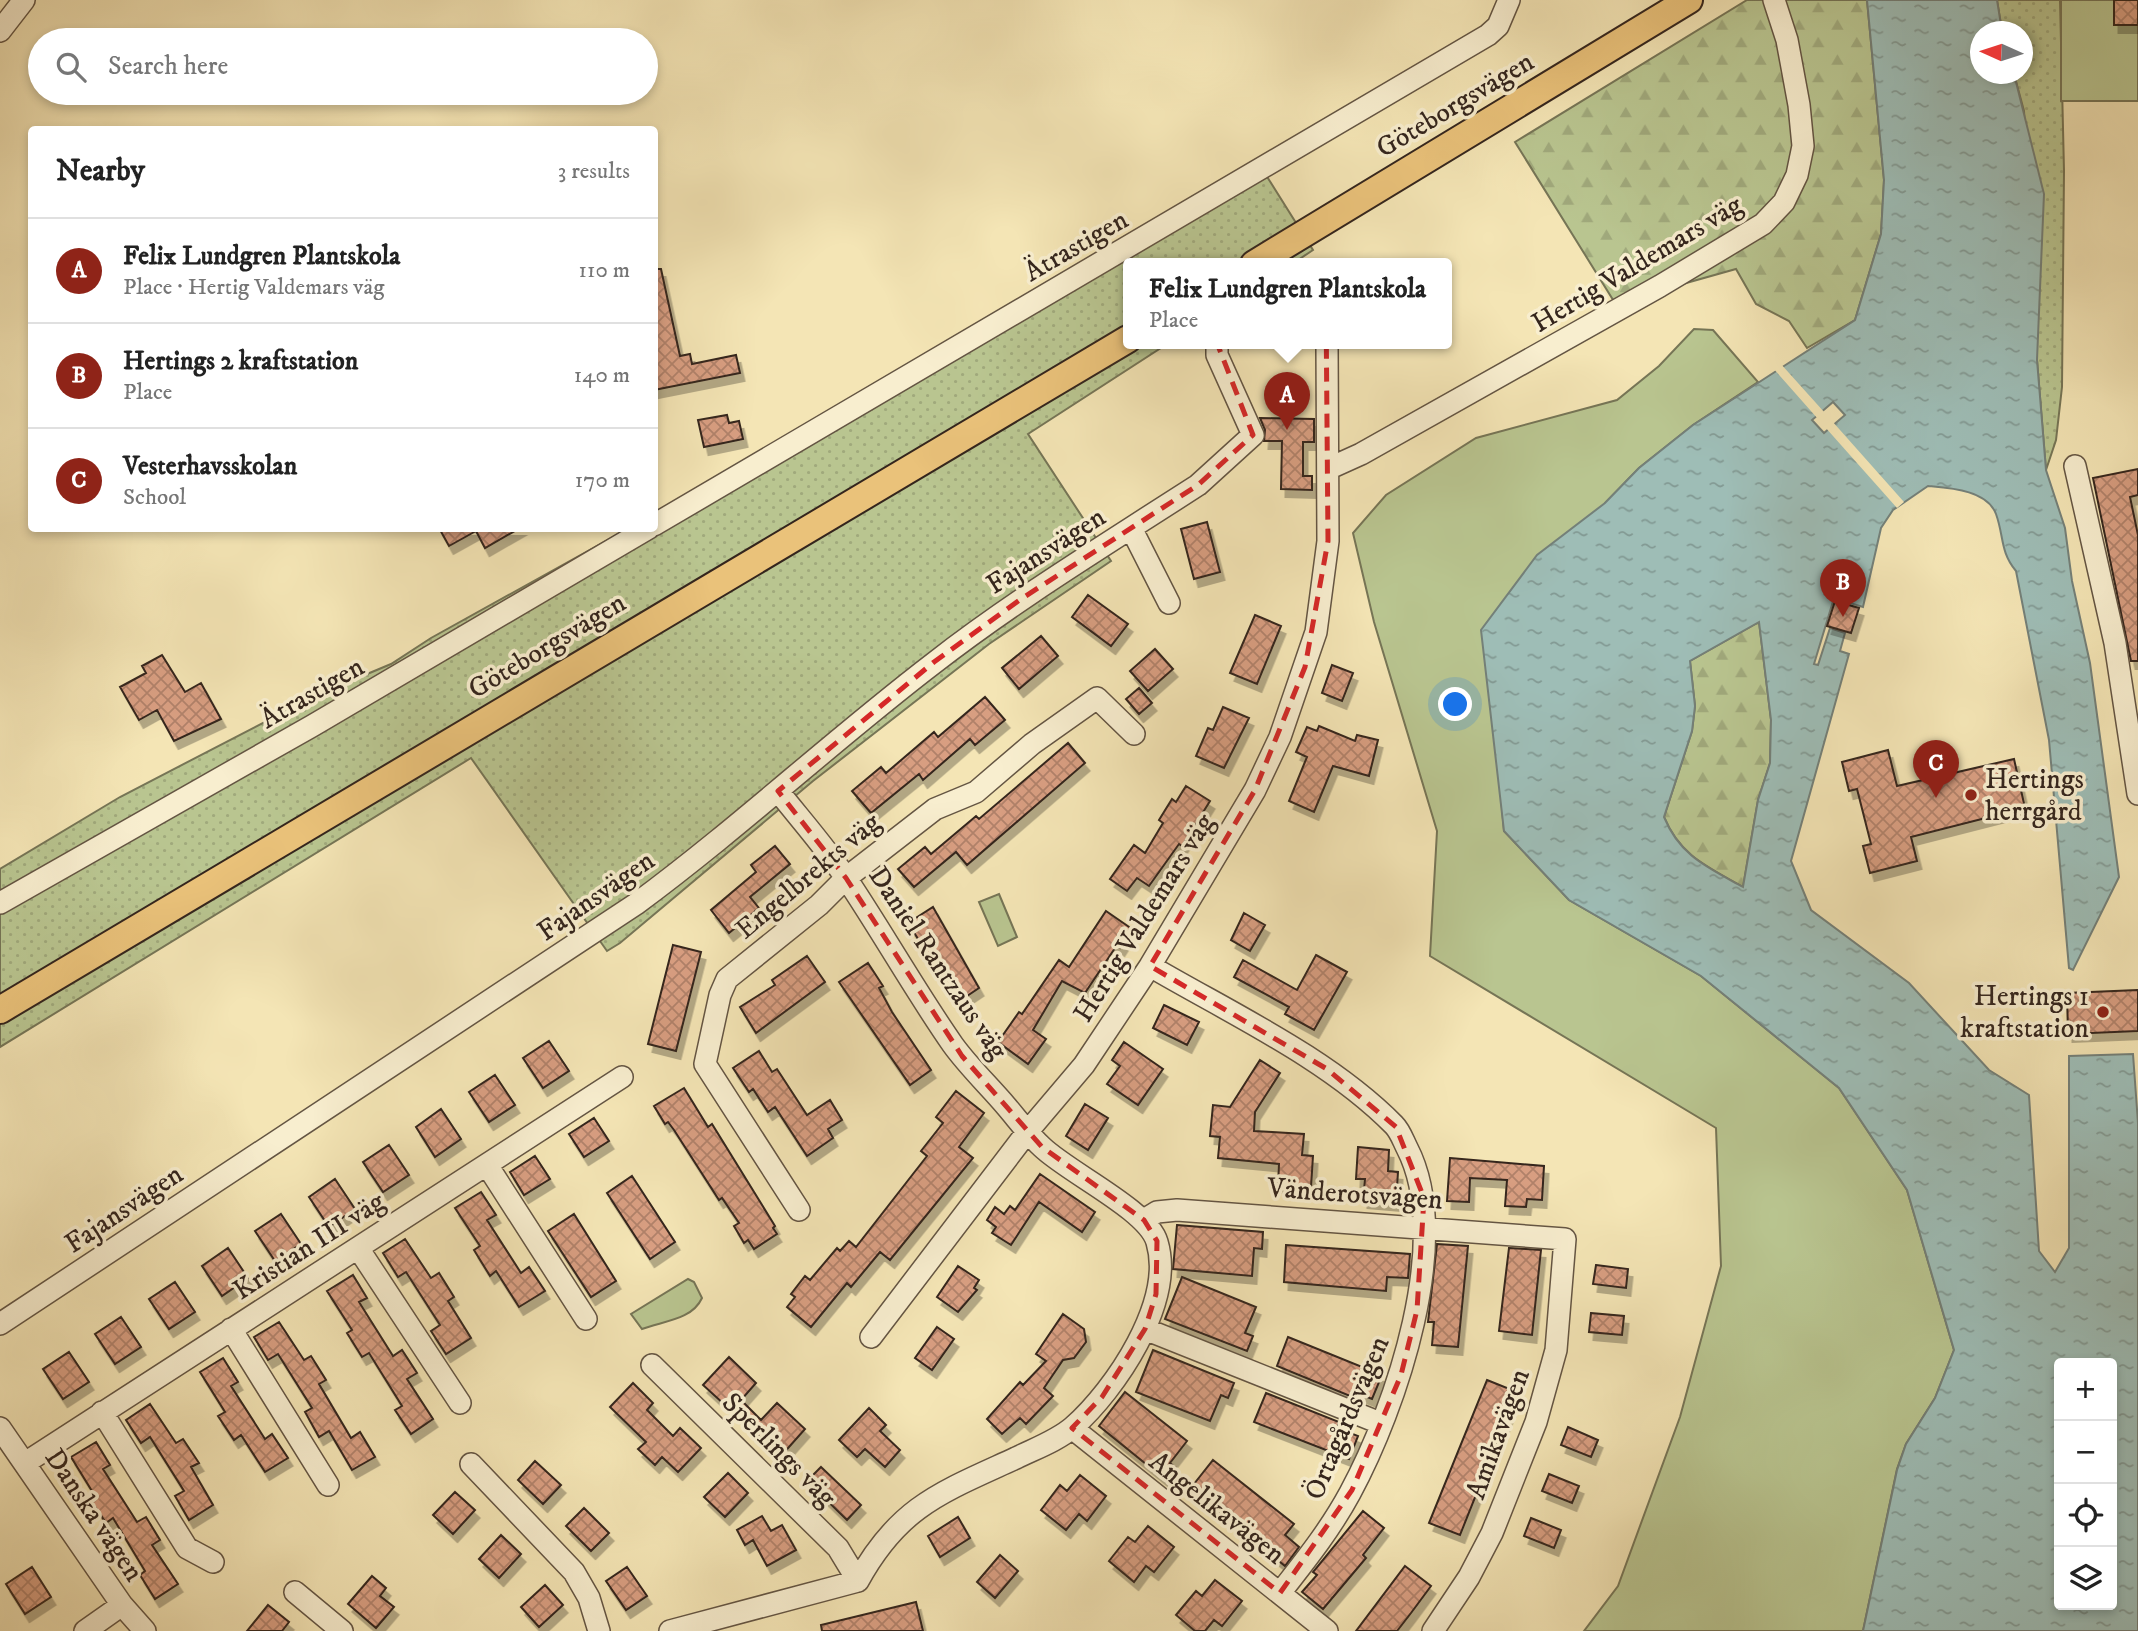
<!DOCTYPE html>
<meta charset="utf-8">
<style>
:root{--surface:#fff;--page:#f6f6f6;--text:#222;--muted:#767676;--line:#e0e0e0;--accent:#8f2418}
body{margin:0;font-family:"IM FELL DW Pica",serif;background:var(--page);color:var(--text)}
.controls{position:absolute;right:21px;bottom:21px;display:grid;overflow:hidden;border-radius:7px;box-shadow:0 4px 10px #0003}
.controls button{width:63px;height:63px;display:grid;place-items:center;padding:0;border:0;border-bottom:2px solid var(--line);background:var(--surface);color:var(--text);font:35px sans-serif}
.compass{position:absolute;left:1970px;top:21px;width:63px;height:63px;border-radius:50%;background:var(--surface);box-shadow:0 4px 10px #0003;rotate:273deg}
.you{position:absolute;left:1456px;top:705px;width:24px;height:24px;margin:-18px;border:5px solid #fff;border-radius:50%;background:#1a73e8;box-shadow:0 0 0 10px #1a73e833}
.badge{display:grid;place-items:center;width:46px;height:46px;border-radius:50%;background:var(--accent);color:#fff;font-size:23px;font-weight:700}
.pin{position:absolute;translate:-50% -58px;filter:drop-shadow(0 2px 4px #0008)}
.pin::after{content:'';position:absolute;top:37px;width:24px;height:21px;background:inherit;clip-path:polygon(0 0,100% 0,50% 100%)}
.popup{position:absolute;left:1123px;top:258px;width:329px;height:91px;box-sizing:border-box;display:grid;place-content:center;border-radius:7px;background:var(--surface);filter:drop-shadow(0 2px 5px #0005);font-size:23px;white-space:nowrap;color:var(--muted)}
.popup b{font-size:26px;color:var(--text)}
.popup::after{content:'';position:absolute;left:50%;top:100%;margin-left:-14px;border:14px solid transparent;border-top-color:var(--surface)}
.list{margin:0;padding:0;list-style:none}
h2{display:flex;justify-content:space-between;align-items:center;height:91px;margin:0;padding:0 28px;font-size:30px}
h2 small{font-size:23px;font-weight:400;color:var(--muted)}
.list li{display:grid;grid-template-columns:46px 1fr auto;gap:21px;align-items:center;box-sizing:border-box;height:105px;padding:0 28px;border-top:2px solid var(--line)}
.list b{display:block;font-size:26px;white-space:nowrap}
.list p{margin:0;font-size:23px;white-space:nowrap;color:var(--muted)}
.list em{font-size:23px;font-style:normal;color:var(--muted)}
.icon{flex:none;width:38px;height:38px;fill:none;stroke:currentColor;stroke-width:2;stroke-linecap:round;stroke-linejoin:round}
.map{position:relative;flex:none;width:2138px;height:1631px;overflow:hidden}
.search{position:absolute;background:var(--surface);box-shadow:0 4px 10px #0003;left:28px;top:28px;width:630px;height:77px;display:flex;align-items:center;gap:18px;box-sizing:border-box;padding:0 24px;border-radius:38px;color:var(--muted);font-size:26px}
.panel{position:absolute;background:var(--surface);box-shadow:0 4px 10px #0003;left:28px;top:126px;width:630px;height:406px;border-radius:7px}
.map>svg:first-child{display:block}
</style>
<div class="map">
<svg width="2138" height="1631" viewBox="0 0 2138 1631">
<defs>
<pattern id="grass-dots" width="8" height="8" patternUnits="userSpaceOnUse" patternTransform="scale(1.75)"><rect width="8" height="8" fill="#b9c590"/><path d="M2 2h.1M6 6h.1" fill="none" stroke="#a0a97c" stroke-width="1.8" stroke-linecap="round"/></pattern>
<pattern id="forest-firs" width="22" height="20" patternUnits="userSpaceOnUse" patternTransform="scale(1.75)"><rect width="22" height="20" fill="#b9c590"/><path d="M5 1l3.5 6h-7zM16 11l3.5 6h-7z" fill="#a0a97c"/></pattern>
<pattern id="water-ripples" width="26" height="14" patternUnits="userSpaceOnUse" patternTransform="scale(1.75)"><rect width="26" height="14" fill="#9ebdb6"/><path d="M2 4q2-2 4 0t4 0M15 11q2-2 4 0t4 0" fill="none" stroke="#829993"/></pattern>
<pattern id="building-cross-hatch" width="8" height="8" patternUnits="userSpaceOnUse" patternTransform="scale(1.75)"><rect width="8" height="8" fill="#d89e81"/><path d="M0 0l8 8M0 8l8-8" fill="none" stroke="#b08169"/></pattern>
<filter id="shadow"><feDropShadow dx="4.5" dy="8" stdDeviation="0" flood-color="#0004"/></filter>
</defs>
<rect width="100%" height="100%" fill="#f4e5b5"/>
<filter id="stains"><feTurbulence type="fractalNoise" baseFrequency=".00286" numOctaves="4"/><feColorMatrix values="0 0 0 0 .2 0 0 0 0 .09 0 0 0 0 .02 0 0 0 .5 -.17"/></filter>
<radialGradient id="worn" r=".72"><stop offset=".6" stop-color="#630" stop-opacity="0"/><stop offset="1" stop-color="#630" stop-opacity=".3"/></radialGradient>
<path fill="url(#grass-dots)" stroke="#767556" stroke-width="2" d="M1997 0H2060L2064 171 2062 387 2056 440 2046 470 2037 360 2024 111 2014 74H2022V32L2002 31Z
M1266 175 1313 250 1292 264H1128V344H1167L1028 434 1111 561 989 644 813 781 620 943 607 951 471 758 0 1047V869L120 797 317 695 391 664 431 638Z"/>
<path fill="url(#forest-firs)" stroke="#767556" stroke-width="2" d="M1747 0H1867L1884 180 1881 234 1855 320 1807 348 1789 321 1756 304 1736 269 1615 303 1515 142Z
M1759 622 1771 720 1770 763 1758 800 1743 887C1708 867 1680 856 1664 817L1692 731 1695 706 1690 661Z"/>
<path fill="#b9c590" stroke="#767556" stroke-width="2" d="M2061 0H2138V101H2061Z
M1694 329 1713 330 1758 382 1693 425 1639 468 1605 503 1497 751 1504 831 1569 900 1701 976 1839 1088 1907 1190 1954 1350 1935 1398 1906 1444 1897 1469 1863 1631H1584L1618 1586 1680 1417 1721 1266 1716 1128 1430 956 1437 831 1374 622 1353 533 1386 495 1476 438 1617 400 1659 366Z
M999 894 1017 937 998 946 979 902Z
M688 1279 694 1282 702 1298C692 1320 663 1321 642 1329L631 1314Z"/>
<path fill="url(#water-ripples)" stroke="#748079" stroke-width="2" fill-rule="evenodd" d="M1867 0H1997L2002 31 1980 32V74H2014L2044 194 2037 360 2046 470 2065 528 2072 581 2090 663 2119 877 2073 970 2069 968 2049 740 2016 571C2000 552 2004 536 1996 514 1987 490 1950 488 1928 486L1893 510 1881 528 1863 607 1834 598 1814 664 1818 665 1830 628 1845 633 1840 651 1849 654 1791 861 1811 910 1909 983 1989 1070 2029 1095 2039 1251 2055 1272 2069 1248V1056L2133 1054 2138 1123V1631H1863L1897 1470 1906 1444 1935 1398 1954 1350 1907 1190 1839 1088 1701 976 1569 900 1504 831 1481 630 1537 555 1605 503 1639 468 1693 425 1855 320 1881 234 1884 180ZM1833 402 1845 415 1824 433 1812 420ZM1759 622 1771 720 1770 763 1758 800 1743 887C1707 867 1680 856 1664 817L1692 731 1695 706 1690 661ZM2059 1363H2112V1605H2059Z"/>
<path fill="#f4e5b5" d="M1780 363 1825 413 1818 419 1773 368Z
M1832 421 1904 502 1897 508 1825 427Z"/>
<path fill="url(#building-cross-hatch)" stroke="#34251d" stroke-width="2" filter="url(#shadow)" d="M2114 0H2138V25H2114Z
M654 269H661L680 356 690 354 692 364 736 355 740 373 654 390Z
M727 415 729 423 739 421 743 439 704 447 698 420Z
M1260 418 1314 419V442H1303V476H1312V490L1281 489 1282 441H1264L1265 430Z
M2138 469V495L2130 497 2138 535V661H2131L2093 478Z
M1207 522 1220 572 1194 579 1181 529Z
M439 528H520L485 548 476 531 449 546Z
M1088 595 1128 624 1111 646 1072 617Z
M1835 601 1859 608 1851 633 1827 626Z
M1255 615 1281 626 1257 684 1230 673Z
M1041 636 1058 656 1019 689 1002 668Z
M1155 649 1173 669 1148 691 1130 671Z
M162 655 185 692 201 683 221 719 174 741 157 710 139 720 120 687 146 673 142 666Z
M1332 665 1353 673 1342 701 1322 693Z
M1139 688 1152 703 1139 714 1126 699Z
M985 697 1005 720 975 745 970 739 923 780 919 774 871 813 852 791 881 767 886 773 934 732 938 737Z
M1223 707 1249 718 1224 768 1196 756 1208 728 1213 730Z
M1319 726 1355 741 1357 735 1378 740 1369 776 1333 766 1314 812 1289 801 1307 757 1296 752 1307 727 1317 731Z
M1068 743 1085 763 967 865 956 852 914 887 898 869 925 847 931 854 976 816 979 819Z
M1888 750 1897 786 2014 759 2025 808 1911 837 1917 861 1870 873 1863 846 1871 844 1857 789 1849 791 1842 762Z
M1186 786 1210 801 1182 846 1179 844 1149 886 1137 878 1127 891 1110 879 1134 845 1145 853 1163 823 1159 820 1172 799 1176 802Z
M775 846 790 864 750 897 759 908 729 933 711 910 756 872 751 865Z
M933 907 979 988 958 1002 908 923Z
M1106 911 1132 929 1120 948 1117 945 1085 993 1062 981 1033 1030 1046 1039 1028 1064 998 1042 1019 1012 1022 1014 1059 960 1069 967Z
M1244 913 1265 925 1250 951 1231 940Z
M673 945 701 952 676 1051 648 1044Z
M1316 955 1347 972 1314 1030 1285 1014 1289 1007 1234 977 1243 960 1297 990Z
M807 956 825 982 756 1033 740 1007 775 985 772 980Z
M868 963 883 986 879 988 892 1012 931 1070 910 1085 839 982Z
M2138 990V1031L2068 1034 2067 993Z
M1164 1005 1199 1022 1187 1045 1153 1028Z
M549 1041 569 1071 543 1088 523 1058Z
M1124 1042 1163 1069 1138 1105 1107 1084 1120 1066 1112 1060Z
M759 1051 772 1072 777 1069 807 1115 830 1100 842 1120 828 1129 833 1138 807 1156 775 1107 768 1112 753 1089 749 1092 733 1068Z
M1260 1060 1280 1073 1255 1112 1254 1131 1304 1134 1302 1155 1313 1156 1311 1187 1278 1185 1279 1164 1218 1158 1220 1137 1210 1136 1213 1105 1230 1107Z
M495 1075 515 1105 489 1122 469 1092Z
M684 1088 708 1127 712 1124 775 1226 773 1228 777 1234 754 1249 748 1240 744 1243 734 1226 739 1223 722 1198 719 1200 674 1130 668 1122 665 1124 654 1106Z
M956 1091 984 1113 959 1147 973 1158 890 1260 880 1252 851 1287 847 1283 811 1327 787 1307 795 1297 791 1294 805 1276 810 1280 837 1248 840 1251 849 1241 856 1247 927 1156 921 1151 943 1123 936 1117Z
M1085 1104 1108 1118 1088 1150 1066 1136Z
M441 1109 461 1139 435 1157 416 1127Z
M594 1118 609 1141 584 1157 569 1134Z
M389 1145 409 1175 383 1192 363 1162Z
M1358 1147 1389 1150 1388 1171 1398 1172 1396 1203 1363 1200 1365 1179H1356Z
M535 1156 550 1179 524 1195 510 1172Z
M1450 1158 1544 1166 1542 1200 1527 1199 1526 1207 1505 1206 1507 1180 1470 1178 1469 1202 1447 1201Z
M1040 1174 1095 1212 1082 1232 1039 1202 1011 1245 992 1233 996 1227 987 1220 995 1207 1004 1214 1010 1206 1015 1210Z
M632 1176 675 1242 650 1259 607 1193Z
M335 1179 355 1209 329 1227 309 1197Z
M481 1192 496 1215 487 1220 521 1273 529 1267 545 1291 519 1307 496 1271 490 1276 474 1250 480 1246 455 1208Z
M281 1214 301 1244 275 1261 255 1231Z
M574 1214 616 1281 591 1297 548 1231Z
M1177 1225 1263 1232 1262 1249 1254 1248 1252 1276 1173 1269Z
M405 1239 431 1278 439 1273 454 1297 448 1301 471 1338 446 1354 431 1331 440 1325 406 1272 398 1277 383 1253Z
M1437 1244 1468 1246 1458 1347 1432 1345 1434 1322H1428Z
M1286 1245 1410 1254 1408 1278 1387 1277 1386 1291 1284 1282Z
M228 1248 248 1278 222 1296 202 1266Z
M1509 1248 1541 1250 1532 1335 1499 1331Z
M1596 1265 1628 1269 1626 1288 1593 1284Z
M958 1266 979 1280 974 1288 977 1290 958 1312 937 1297Z
M353 1275 367 1298 359 1302 393 1356 402 1350 417 1373 407 1379 433 1419 411 1434 395 1410 402 1406 369 1353 362 1357 347 1333 352 1330 327 1291Z
M1182 1277 1256 1307 1245 1333 1253 1336 1247 1351 1165 1319Z
M175 1282 195 1312 169 1329 149 1299Z
M1591 1313 1624 1316 1622 1335 1589 1332Z
M1063 1314 1084 1329 1086 1342 1074 1358 1063 1360 1044 1388 1053 1396 1026 1424 1020 1418 1002 1434 987 1419 1020 1382 1023 1385 1046 1361 1036 1354Z
M121 1317 141 1347 115 1364 95 1334Z
M279 1322 304 1360 311 1356 326 1380 319 1384 351 1438 360 1432 375 1457 352 1470 329 1431 319 1437 305 1412 312 1408 278 1354 268 1360 254 1337Z
M937 1327 954 1339 932 1370 915 1358Z
M1288 1337 1382 1375 1372 1399 1352 1391 1350 1396 1277 1366Z
M1153 1350 1234 1383 1228 1398 1221 1395 1210 1421 1136 1392Z
M69 1352 89 1382 63 1399 43 1369Z
M729 1357 756 1383 741 1400 761 1420 777 1403 805 1429 781 1456 703 1385Z
M223 1358 238 1382 231 1386 265 1439 272 1434 288 1458 265 1472 241 1435 234 1440 218 1416 225 1412 200 1372Z
M1487 1380 1517 1392 1460 1535 1429 1523Z
M633 1383 653 1403 647 1410 673 1436 680 1428 701 1448 678 1472 662 1457 655 1465 638 1449 646 1442 610 1407Z
M1125 1392 1187 1441 1170 1463 1176 1468 1167 1481 1099 1426Z
M1266 1393 1339 1422 1337 1428 1358 1436 1349 1459 1254 1422Z
M150 1404 176 1443 183 1439 199 1463 191 1467 213 1505 189 1520 175 1496 184 1491 150 1437 141 1443 126 1420Z
M869 1408 886 1425 880 1431 900 1450 885 1467 865 1449 857 1457 839 1440Z
M1568 1427 1598 1440 1591 1457 1561 1445Z
M96 1442 110 1465 103 1469 137 1522 146 1517 160 1540 152 1545 178 1584 155 1599 140 1575 145 1571 113 1518 106 1523 90 1499 95 1496 71 1457Z
M1213 1460 1294 1524 1285 1535 1299 1547 1285 1566 1190 1489Z
M535 1461 561 1485 543 1504 518 1480Z
M821 1467 861 1505 847 1520 807 1481Z
M728 1473 748 1493 725 1517 704 1497Z
M1549 1474 1579 1486 1572 1503 1542 1491Z
M1080 1475 1106 1496 1087 1521 1079 1514 1066 1530 1041 1510 1060 1485 1067 1491Z
M455 1492 475 1510 453 1534 433 1515Z
M584 1508 609 1533 591 1551 566 1526Z
M1363 1511 1384 1528 1363 1555 1366 1558 1323 1609 1302 1592 1317 1575 1313 1572Z
M762 1516 771 1531 782 1525 796 1550 767 1566 753 1540 745 1545 737 1530Z
M958 1517 970 1538 940 1557 928 1536Z
M1531 1518 1561 1530 1554 1548 1524 1536Z
M1148 1526 1174 1547 1154 1572 1146 1566 1134 1582 1109 1561 1128 1537 1135 1542Z
M501 1535 521 1554 499 1578 479 1559Z
M1000 1555 1018 1571 995 1598 977 1582Z
M1405 1566 1431 1586 1411 1613 1397 1631H1356Z
M32 1567 51 1597 25 1614 6 1584Z
M627 1567 647 1596 626 1610 606 1581Z
M372 1576 386 1588 380 1596 394 1607 376 1628 348 1604Z
M1215 1580 1242 1601 1222 1626 1214 1620 1205 1631H1195L1176 1615 1196 1591 1202 1596Z
M545 1585 563 1605 539 1627 521 1607Z
M916 1602 923 1631H822L821 1625Z
M268 1605 289 1622 282 1631H247Z"/>
<g fill="none" stroke-linecap="round" stroke-linejoin="round">
<g stroke="#645543" stroke-width="24">
<path id="minor" d="M0 31 24 0
M2075 466 2115 643 2138 794
M1330 468 1361 454 1660 286 1763 224 1784 202 1797 175 1803 146 1799 105 1787 40 1774 0
M654 525 1488 35 1498 26 1509 0
M1131 528 1198 485 1253 435 1217 355V344
M778 791C801 820 827 849 848 881 884 935 916 992 953 1045 969 1067 989 1086 1006 1106 1018 1120 1029 1135 1042 1147 1069 1173 1148 1210 1157 1242 1175 1302 1115 1390 1073 1427 1057 1441 1034 1449 1016 1458 942 1492 899 1506 858 1581
M0 903 312 726 649 528
M1150 966C1230 1013 1328 1058 1394 1125 1400 1131 1403 1140 1407 1148 1454 1239 1396 1408 1350 1493 1330 1530 1305 1561 1280 1593
M487 1165 586 1319
M799 1210 705 1064 720 995 727 979 819 905 846 878 935 809 976 792 1032 744 1097 698 1134 734
M1144 1220 1157 1212 1177 1210 1565 1239 1556 1350 1536 1422 1492 1533 1469 1577 1433 1631
M358 1248 460 1403
M0 1324 636 904C739 828 832 741 934 663 997 614 1064 571 1131 528L1169 603
M231 1329 328 1485
M1145 1329 1380 1423
M871 1337 1028 1131 1084 1065 1150 966 1255 790 1280 737 1316 632 1328 541 1327 344
M652 1365 838 1548 858 1581
M102 1412 187 1548 213 1562
M0 1428 122 1605 145 1631
M1072 1428 1327 1631
M25 1463 622 1077
M471 1464 574 1572 589 1598 599 1631
M295 1592 342 1631
M85 1631 122 1605
M670 1631 858 1581"/>
</g>
<g stroke="#34251d" stroke-width="30">
<path id="major" d="M1254 264 1689 0
M0 1010 1128 339"/>
</g>
<use href="#minor" stroke="#f8eecf" stroke-width="21"/>
<use href="#major" stroke="#eac27a" stroke-width="26"/>
</g>
<path fill="none" stroke="#d62828" stroke-width="5" stroke-dasharray="14 9" stroke-linejoin="round" d="M1275 298 1326 304 1328 541 1305 667 1255 790 1150 966 1327 1069 1396 1127 1424 1198 1417 1310 1401 1375 1352 1490 1280 1593 1072 1428 1102 1397 1145 1329 1156 1294 1157 1241 1144 1220 1042 1147 962 1056 846 878 778 791 934 662 1021 599 1198 485 1253 435 1217 343 1222 327Z"/>
<g fill="#8f2418" stroke="#f8eecf" stroke-width="2.5">
<circle cx="1971" cy="795" r="7"/>
<circle cx="2103" cy="1012" r="7"/>
</g>
<g text-anchor="middle" dominant-baseline="central" stroke-width="7" stroke-linejoin="round" paint-order="stroke">
<g font-size="28" fill="#34251d" stroke="#f8eecf">
<text transform="translate(1455 105) rotate(-31)">Göteborgsvägen</text>
<text transform="translate(1076 246) rotate(-30)">Ätrastigen</text>
<text transform="translate(1637 264) rotate(-31)">Hertig Valdemars väg</text>
<text transform="translate(1046 551) rotate(-33)">Fajansvägen</text>
<text transform="translate(547 646) rotate(-31)">Göteborgsvägen</text>
<text transform="translate(312 693) rotate(-30)">Ätrastigen</text>
<text transform="translate(808 876) rotate(-40)">Engelbrekts väg</text>
<text transform="translate(596 896) rotate(-35)">Fajansvägen</text>
<text transform="translate(1144 918) rotate(-58)">Hertig Valdemars väg</text>
<text transform="translate(938 963) rotate(56)">Daniel Rantzaus väg</text>
<text transform="translate(1355 1194) rotate(4)">Vänderotsvägen</text>
<text transform="translate(124 1209) rotate(-34)">Fajansvägen</text>
<text transform="translate(309 1246) rotate(-33)">Kristian III väg</text>
<text transform="translate(1347 1418) rotate(-67)">Örtagårdsvägen</text>
<text transform="translate(1498 1434) rotate(-70)">Amikavägen</text>
<text transform="translate(779 1450) rotate(45)">Sperlings väg</text>
<text transform="translate(1217 1508) rotate(38)">Angelikavägen</text>
<text transform="translate(94 1515) rotate(56)">Danska vägen</text>
</g>
<g font-size="28" fill="#34251d" stroke="#f8eecf" text-anchor="start">
<text x="1985" y="779">Hertings<tspan x="1985" dy="32">herrgård</tspan></text>
<text x="2089" y="996" text-anchor="end">Hertings 1<tspan x="2089" dy="32">kraftstation</tspan></text>
</g>
</g>
<rect width="100%" height="100%" filter="url(#stains)"/>
<rect width="100%" height="100%" fill="url(#worn)"/>
</svg>
<div class="controls">
<button>+</button>
<button>−</button>
<button><svg class="icon" aria-label="locate" viewBox="0 0 24 24"><circle cx="12" cy="12" r="6"/><path d="M12 2v4M12 18v4M2 12h4M18 12h4"/></svg></button>
<button><svg class="icon" aria-label="layers" viewBox="0 0 24 24"><path d="M12 4l9 5-9 5-9-5zM3 14l9 5 9-5"/></svg></button>
</div>
<svg class="compass" viewBox="-18 -18 36 36"><path d="M0-13l5 13h-10z" fill="#e53935"/><path d="M0 13l5-13h-10z" fill="#767676"/></svg>
<div class="you"></div>
<div class="pin badge" style="left:1287px;top:430px">A</div>
<div class="popup"><b>Felix Lundgren Plantskola</b>Place</div>
<div class="pin badge" style="left:1843px;top:617px">B</div>
<div class="pin badge" style="left:1936px;top:798px">C</div>
<div class="search"><svg class="icon" aria-label="search" viewBox="0 0 24 24"><circle cx="10" cy="10" r="6"/><path d="M15 15l6 6"/></svg>Search here</div>
<section class="panel">
<h2>Nearby<small>3 results</small></h2>
<ul class="list">
<li><span class="badge">A</span><div><b>Felix Lundgren Plantskola</b><p>Place · Hertig Valdemars väg</p></div><em>110 m</em></li>
<li><span class="badge">B</span><div><b>Hertings 2 kraftstation</b><p>Place</p></div><em>140 m</em></li>
<li><span class="badge">C</span><div><b>Vesterhavsskolan</b><p>School</p></div><em>170 m</em></li>
</ul>
</section>
</div>
